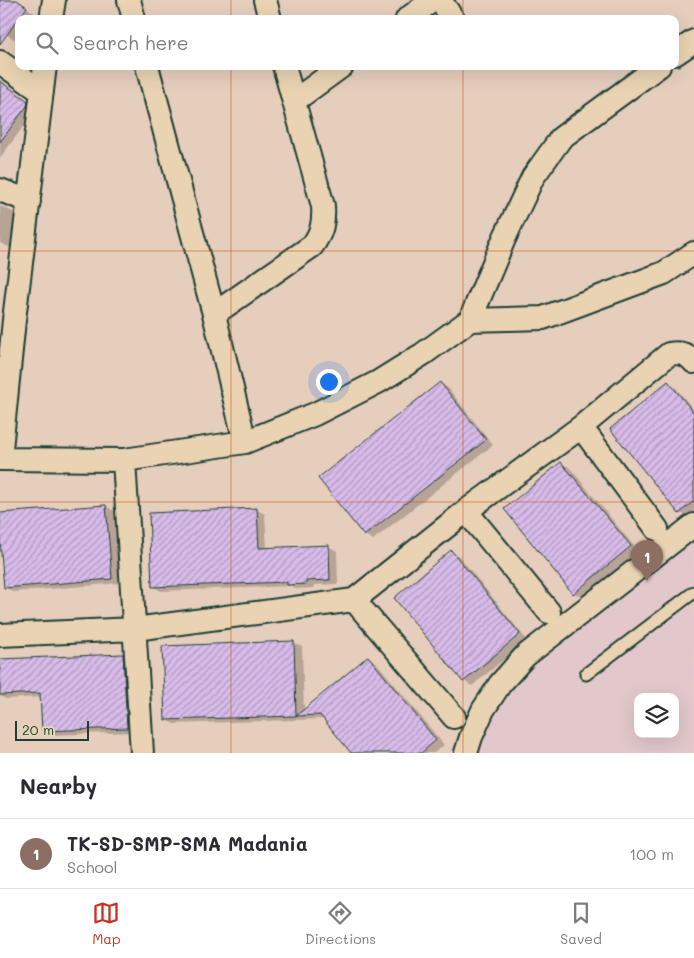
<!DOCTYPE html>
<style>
:root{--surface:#fff;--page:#f2f2f3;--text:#2b2b33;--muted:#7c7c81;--line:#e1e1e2;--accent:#c8321e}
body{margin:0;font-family:Mali,sans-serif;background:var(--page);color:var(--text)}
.controls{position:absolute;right:15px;bottom:15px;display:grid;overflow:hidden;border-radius:10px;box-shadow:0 5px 20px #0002}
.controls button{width:45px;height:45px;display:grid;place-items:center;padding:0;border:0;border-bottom:1px solid var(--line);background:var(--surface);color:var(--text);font:25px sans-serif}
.scale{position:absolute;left:15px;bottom:12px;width:74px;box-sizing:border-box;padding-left:5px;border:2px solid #1f3d34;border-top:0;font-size:14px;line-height:18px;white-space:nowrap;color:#1f3d34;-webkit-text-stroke:4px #e9d3b2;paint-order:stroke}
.you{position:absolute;left:328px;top:381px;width:18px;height:18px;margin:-12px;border:4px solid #fff;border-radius:50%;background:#1a73e8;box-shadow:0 0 0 8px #1a73e833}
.badge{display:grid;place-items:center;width:32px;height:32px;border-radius:50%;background:var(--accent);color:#fff;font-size:16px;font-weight:700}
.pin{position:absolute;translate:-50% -41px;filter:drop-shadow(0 1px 2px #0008)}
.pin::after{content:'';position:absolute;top:26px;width:18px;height:15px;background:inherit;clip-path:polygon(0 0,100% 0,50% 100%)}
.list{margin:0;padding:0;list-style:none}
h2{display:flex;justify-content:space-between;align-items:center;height:65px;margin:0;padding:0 20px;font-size:21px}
h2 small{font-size:16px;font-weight:400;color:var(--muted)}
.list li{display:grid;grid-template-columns:32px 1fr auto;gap:15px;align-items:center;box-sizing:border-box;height:70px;padding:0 20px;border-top:1px solid var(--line)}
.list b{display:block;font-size:19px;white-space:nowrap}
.list p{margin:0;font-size:16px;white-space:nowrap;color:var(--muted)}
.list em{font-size:16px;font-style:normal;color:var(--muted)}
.icon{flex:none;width:28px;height:28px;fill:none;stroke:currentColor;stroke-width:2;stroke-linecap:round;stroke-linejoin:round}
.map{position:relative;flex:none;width:694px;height:753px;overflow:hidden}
.search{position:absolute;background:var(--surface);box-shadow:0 5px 20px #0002;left:15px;right:15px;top:15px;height:55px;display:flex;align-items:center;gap:12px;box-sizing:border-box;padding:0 18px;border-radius:10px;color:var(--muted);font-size:19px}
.sheet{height:135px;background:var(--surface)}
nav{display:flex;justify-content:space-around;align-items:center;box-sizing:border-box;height:70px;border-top:1px solid var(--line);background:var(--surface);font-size:14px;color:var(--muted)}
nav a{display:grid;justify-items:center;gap:2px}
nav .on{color:var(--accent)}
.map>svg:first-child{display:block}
</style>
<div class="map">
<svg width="694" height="753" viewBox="0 0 694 753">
<defs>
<pattern id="building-hatch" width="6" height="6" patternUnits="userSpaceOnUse" patternTransform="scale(1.25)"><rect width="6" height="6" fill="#d8bbe9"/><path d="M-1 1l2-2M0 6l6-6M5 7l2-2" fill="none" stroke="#af99be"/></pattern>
</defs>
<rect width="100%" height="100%" fill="#e6cebd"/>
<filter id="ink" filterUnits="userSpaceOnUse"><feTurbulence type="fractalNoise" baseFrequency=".02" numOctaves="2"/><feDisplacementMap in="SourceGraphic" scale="10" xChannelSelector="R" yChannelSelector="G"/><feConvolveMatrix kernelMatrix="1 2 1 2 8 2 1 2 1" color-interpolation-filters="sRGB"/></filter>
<g filter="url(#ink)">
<path fill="#e2c8ca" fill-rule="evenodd" d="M694 508V753H448L508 653ZM638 697H675V734H638Z"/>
<path fill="#0003" d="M0 0H17L34 13 30 19H19V34L15 40 0 30Z
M0 80 35 107V111L0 158Z
M0 206 22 216 11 248 0 243Z
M440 383 448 388 493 445 373 540 365 535 320 478Z
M668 383 676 388 694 410V513L689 517 680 513Z
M561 463 570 468 638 551 583 597 574 593Z
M106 506 114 511 120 583 13 592 5 587 0 515Z
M257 510 265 514 267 549 328 546 337 551 338 584 314 585V588L296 589 292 586 161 591 153 586Z
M451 552 459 556 527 640 472 686 464 681Z
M294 643 302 647 304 711 368 657 376 662 444 745 434 753H352L325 719 174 724 166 720Z
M122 655 131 660 135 732 51 735 43 731 41 697 6 699 0 696V660Z"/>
<path fill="url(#building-hatch)" stroke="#1f3d34" d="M0 0H17L27 7 0 44Z
M0 81 28 101 27 106 0 142Z
M668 381 694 413V501L679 514 610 429Z
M440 382 486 440 364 536 318 478Z
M561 462 631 546 573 594 504 509Z
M106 505 112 579 4 588 0 541V513Z
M257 508 259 548 329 545 330 580 306 581V584L287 585V582L152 587 149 513Z
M451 550 520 634 463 682 394 598Z
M294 641 296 716 165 720 162 646Z
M123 654 127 728 42 731 40 693 0 695V659Z
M368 656 436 740 421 753H351L320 715 296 716Z"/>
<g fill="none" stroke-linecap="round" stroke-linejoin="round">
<g stroke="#1f3d34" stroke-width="15">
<path id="service" d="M586 674 694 592"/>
</g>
<g stroke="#1f3d34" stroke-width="26">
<path id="minor" d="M129 0 134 19
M265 0 270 19
M440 0 453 19
M51 19 54 0
M407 19 433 0
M675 54 694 41
M0 62 42 92
M147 66 214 314 245 442
M294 101 342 66
M0 190 29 201
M214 314 312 246C322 233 324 222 323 206L284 66
M470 320 543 318 664 273 694 253
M581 427 657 529
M0 459 124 460 245 442 315 414 378 382 423 354 470 320 504 239 533 177 561 138 659 66
M0 459 14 320 45 66
M124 460 142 753
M466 511 549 612
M354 600 454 717
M0 635 135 629 354 600 466 511 581 427 669 354C679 352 687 353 694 362
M466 753 471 737 483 710 500 684 525 656 694 525"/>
</g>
<use href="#service" stroke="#e9d3b2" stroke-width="11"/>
<use href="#minor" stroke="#e9d3b2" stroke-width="22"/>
</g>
</g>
<path fill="none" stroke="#c05314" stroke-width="1" stroke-opacity="0.55" d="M231 0V19M463 0V19M231 66V753M463 66V753M0 251H694M0 502H694"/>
</svg>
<div class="controls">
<button><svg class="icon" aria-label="layers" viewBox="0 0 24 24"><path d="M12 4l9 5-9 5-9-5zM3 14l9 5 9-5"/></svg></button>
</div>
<div class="scale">20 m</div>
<div class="you"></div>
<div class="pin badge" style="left:647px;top:581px;background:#8d6e63">1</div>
<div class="search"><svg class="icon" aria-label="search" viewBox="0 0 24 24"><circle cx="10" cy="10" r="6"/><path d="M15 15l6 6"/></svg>Search here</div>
</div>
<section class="sheet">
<h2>Nearby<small></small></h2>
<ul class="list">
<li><span class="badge" style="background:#8d6e63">1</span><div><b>TK-SD-SMP-SMA Madania</b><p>School</p></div><em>100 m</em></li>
</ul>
</section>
<nav>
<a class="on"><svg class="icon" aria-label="map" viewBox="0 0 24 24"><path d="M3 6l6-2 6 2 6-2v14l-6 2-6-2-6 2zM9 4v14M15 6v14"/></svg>Map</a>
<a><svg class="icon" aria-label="directions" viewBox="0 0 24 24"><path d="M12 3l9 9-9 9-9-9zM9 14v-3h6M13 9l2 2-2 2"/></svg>Directions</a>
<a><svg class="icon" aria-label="saved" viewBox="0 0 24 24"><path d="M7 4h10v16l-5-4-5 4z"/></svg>Saved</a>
</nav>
